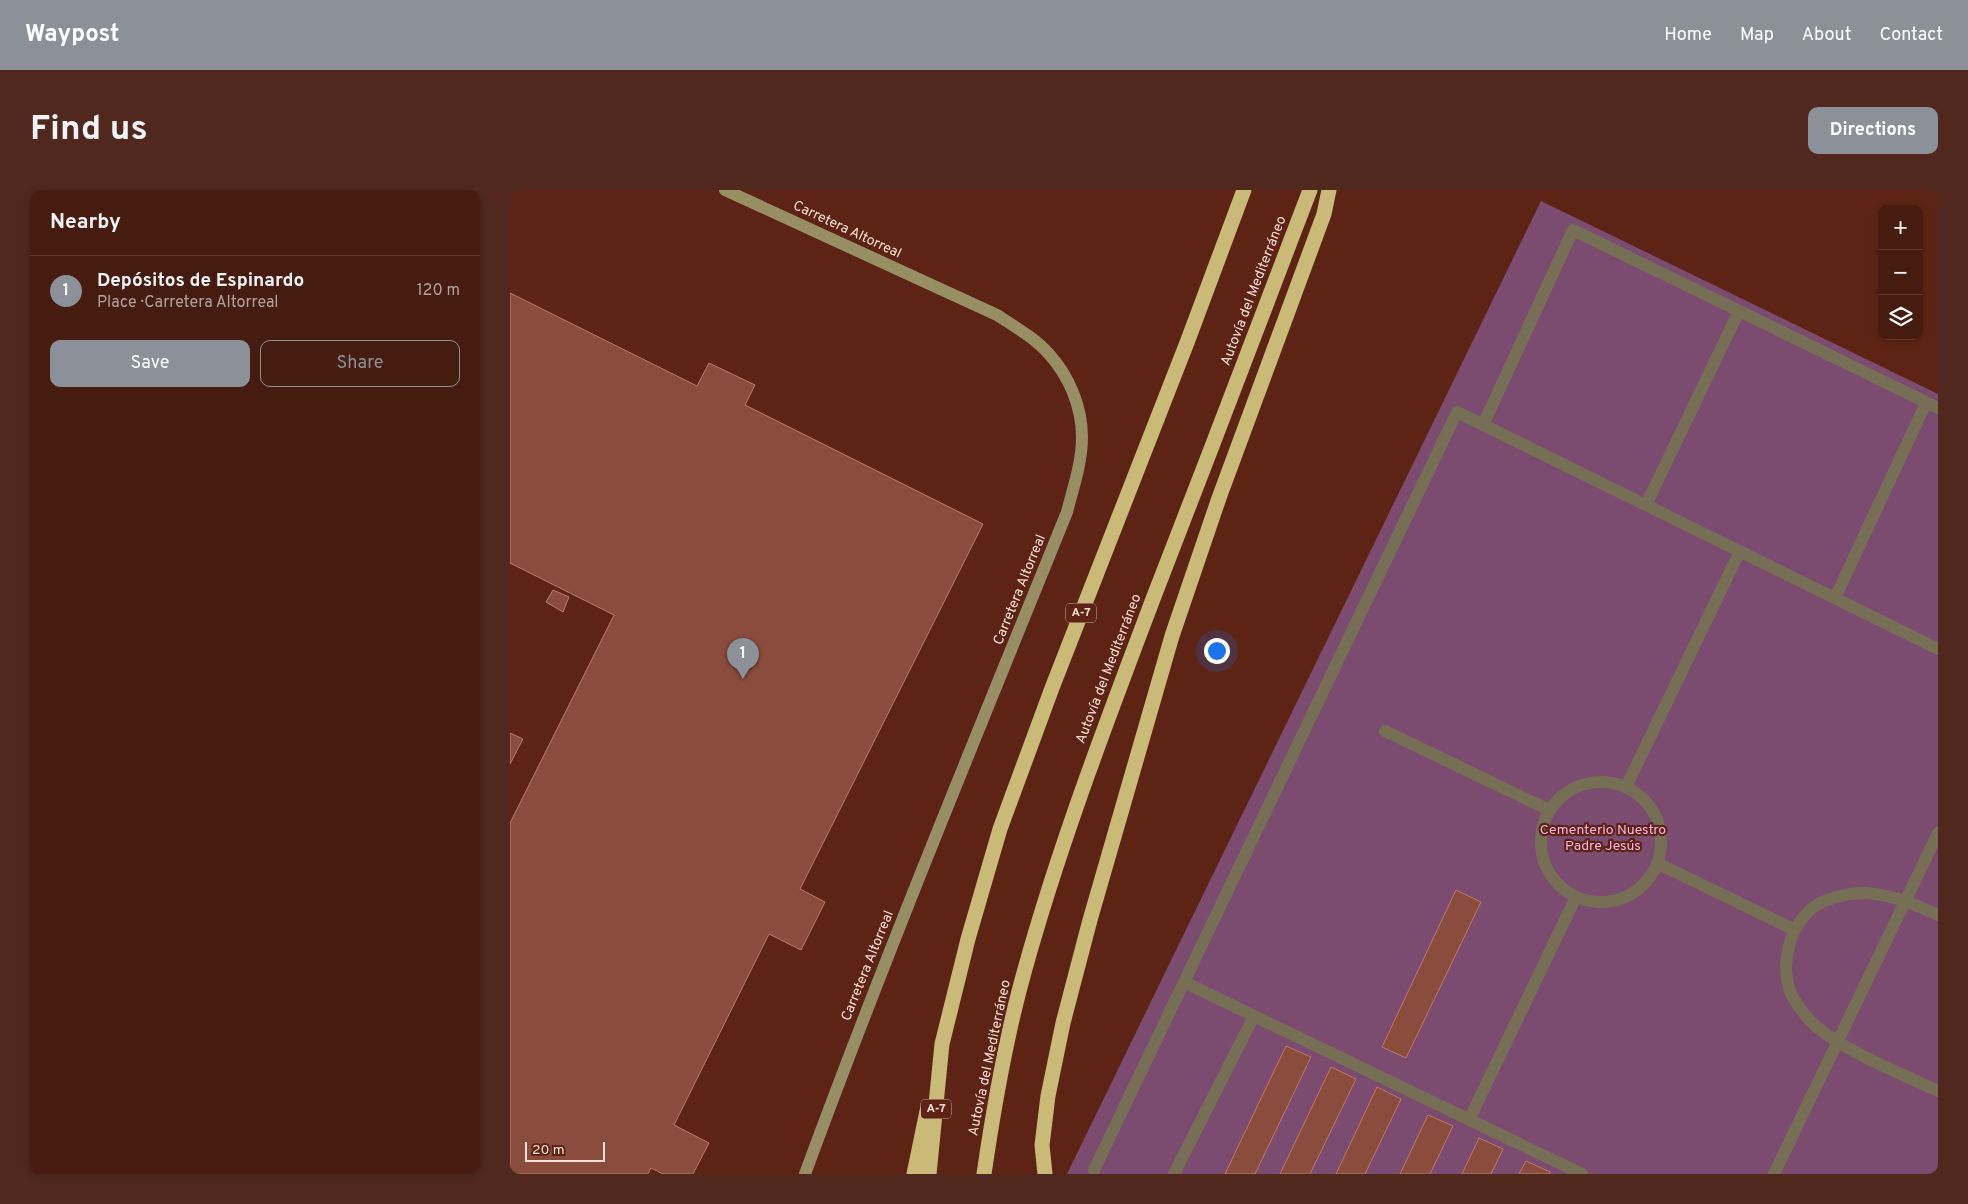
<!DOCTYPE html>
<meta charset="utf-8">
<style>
:root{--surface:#461b10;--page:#50281e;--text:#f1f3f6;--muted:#b0a19f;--line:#5e3930;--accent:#8c9099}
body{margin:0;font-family:Overpass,sans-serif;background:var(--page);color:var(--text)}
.controls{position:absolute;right:15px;top:15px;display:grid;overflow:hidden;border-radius:10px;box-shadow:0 2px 8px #0003}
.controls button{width:45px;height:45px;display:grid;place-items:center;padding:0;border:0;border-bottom:1px solid var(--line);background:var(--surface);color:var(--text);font:25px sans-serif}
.scale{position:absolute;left:15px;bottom:12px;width:80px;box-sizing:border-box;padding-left:5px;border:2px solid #fde0d7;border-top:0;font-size:14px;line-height:18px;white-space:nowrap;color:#fde0d7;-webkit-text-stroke:4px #5d2415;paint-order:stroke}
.you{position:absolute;left:706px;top:460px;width:18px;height:18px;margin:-12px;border:4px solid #fff;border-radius:50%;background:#1a73e8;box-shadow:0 0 0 8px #1a73e833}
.badge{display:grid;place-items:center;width:32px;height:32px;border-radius:50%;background:var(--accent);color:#fff;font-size:16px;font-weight:700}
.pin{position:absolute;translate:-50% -41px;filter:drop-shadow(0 1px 2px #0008)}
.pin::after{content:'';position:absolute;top:26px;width:18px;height:15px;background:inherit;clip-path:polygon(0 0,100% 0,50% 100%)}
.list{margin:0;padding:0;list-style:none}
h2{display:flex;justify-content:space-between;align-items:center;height:65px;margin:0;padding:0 20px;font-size:21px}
h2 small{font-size:16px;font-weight:400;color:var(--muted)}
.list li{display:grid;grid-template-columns:32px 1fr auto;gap:15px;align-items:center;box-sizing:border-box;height:70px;padding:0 20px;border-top:1px solid var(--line)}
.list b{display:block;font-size:19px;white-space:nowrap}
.list p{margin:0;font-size:16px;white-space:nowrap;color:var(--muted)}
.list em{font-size:16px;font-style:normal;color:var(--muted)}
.actions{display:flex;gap:10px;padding:15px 20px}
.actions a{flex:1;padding:11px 0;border:1px solid var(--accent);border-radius:10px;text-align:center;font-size:18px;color:var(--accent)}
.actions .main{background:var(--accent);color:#fff}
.icon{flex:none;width:28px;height:28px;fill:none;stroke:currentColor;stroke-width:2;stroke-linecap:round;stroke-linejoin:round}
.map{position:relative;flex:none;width:1428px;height:984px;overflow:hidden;border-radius:10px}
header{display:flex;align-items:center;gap:30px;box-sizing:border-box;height:70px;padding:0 25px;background:var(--accent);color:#fff}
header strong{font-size:24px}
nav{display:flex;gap:28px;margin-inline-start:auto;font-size:18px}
.intro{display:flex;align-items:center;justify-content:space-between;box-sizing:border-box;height:120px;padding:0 30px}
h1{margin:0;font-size:35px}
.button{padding:12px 22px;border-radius:10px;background:var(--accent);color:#fff;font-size:18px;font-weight:700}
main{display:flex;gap:30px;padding:0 30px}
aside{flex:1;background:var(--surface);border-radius:10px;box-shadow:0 2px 8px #0003}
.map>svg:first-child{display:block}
</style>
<header>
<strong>Waypost</strong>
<nav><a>Home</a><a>Map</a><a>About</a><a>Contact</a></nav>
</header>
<div class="intro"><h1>Find us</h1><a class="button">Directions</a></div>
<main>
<aside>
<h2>Nearby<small></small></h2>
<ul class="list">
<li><span class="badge">1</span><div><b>Depósitos de Espinardo</b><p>Place · Carretera Altorreal</p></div><em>120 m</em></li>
</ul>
<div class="actions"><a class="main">Save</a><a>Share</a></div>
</aside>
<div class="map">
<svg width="1428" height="984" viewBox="0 0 1428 984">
<rect width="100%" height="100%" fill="#5d2415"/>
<path fill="#7b4b70" d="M1031 11 1428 204V984H557Z"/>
<path fill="#8a4c3c" stroke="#bc7b68" d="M0 103 187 196 199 173 245 195 235 215 473 334 290 699 315 712 291 760 259 744 164 935 199 953 183 984H153L141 978 138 984H0V633L104 425 0 373Z
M43 400 59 407 53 422 36 412Z
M0 543 13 549 0 574Z
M946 700 971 712 896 868 872 857Z
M776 856 801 867 745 984H715Z
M821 877 846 889 800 984H770Z
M867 897 891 909 855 984H826Z
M918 925 943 936 920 984H890Z
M969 948 993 959 981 984H952Z
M1016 971 1040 982 1039 984H1009Z"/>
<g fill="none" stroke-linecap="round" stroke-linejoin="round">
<path stroke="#766f55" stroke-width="12" d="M973 235 1063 40 1428 218
M1136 315 1229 121
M1325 408 1416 213
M875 541 1039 620
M1031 652a60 60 0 1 1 120 0a60 60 0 1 1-120 0Z
M1116 597 1230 361
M1147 673 1285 740
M1428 725C1404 714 1383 705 1356 703 1340 702 1311 709 1299 721 1278 741 1271 774 1280 801 1283 810 1291 820 1297 827 1321 856 1392 884 1428 901
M744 826 1072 984
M959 930 1066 707
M584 980 947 222 1428 459
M664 984 744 826 674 792
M1264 984 1428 643"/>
<path stroke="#988e64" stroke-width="12" d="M215 0 487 125C505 137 525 148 539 164 559 186 572 217 572 247 572 273 563 298 557 322 468 542 377 761 295 984"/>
<path stroke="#c9ba77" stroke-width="15" d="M404 984 417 921
M419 984 432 854 458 749 490 639 542 498 678 150 734 0
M474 984C484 915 496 846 515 779 550 653 597 531 643 409 696 273 748 136 800 0
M535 984 532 955 538 906 553 833 580 730 662 446 709 308 814 24 819 0"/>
</g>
<g text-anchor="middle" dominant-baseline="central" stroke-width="4.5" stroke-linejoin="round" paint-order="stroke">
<g fill="#5d2415" stroke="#cda89d" stroke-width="1">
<rect x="556" y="413.5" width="30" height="19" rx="4"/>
<rect x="411" y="909.5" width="30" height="19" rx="4"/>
</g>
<g font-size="12" font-weight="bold" fill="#fde0d7">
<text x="571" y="423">A-7</text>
<text x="426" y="919">A-7</text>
</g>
<g font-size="14" fill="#fde0d7" stroke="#5d2415">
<text transform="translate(337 40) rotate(25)">Carretera Altorreal</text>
<text transform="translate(744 101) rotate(-69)">Autovía del Mediterráneo</text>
<text transform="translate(510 400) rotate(-68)">Carretera Altorreal</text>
<text transform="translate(599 479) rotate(-69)">Autovía del Mediterráneo</text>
<text transform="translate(358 776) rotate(-68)">Carretera Altorreal</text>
<text transform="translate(480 868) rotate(-78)">Autovía del Mediterráneo</text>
</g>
<g font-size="14" fill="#fab1e7" stroke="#5d2415">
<text x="1093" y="640">Cementerio Nuestro<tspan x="1093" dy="16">Padre Jesús</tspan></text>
</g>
</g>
</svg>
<div class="controls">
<button>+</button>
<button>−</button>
<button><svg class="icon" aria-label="layers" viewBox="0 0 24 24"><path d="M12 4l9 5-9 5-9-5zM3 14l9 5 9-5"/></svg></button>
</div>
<div class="scale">20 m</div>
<div class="you"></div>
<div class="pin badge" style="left:233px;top:489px">1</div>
</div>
</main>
